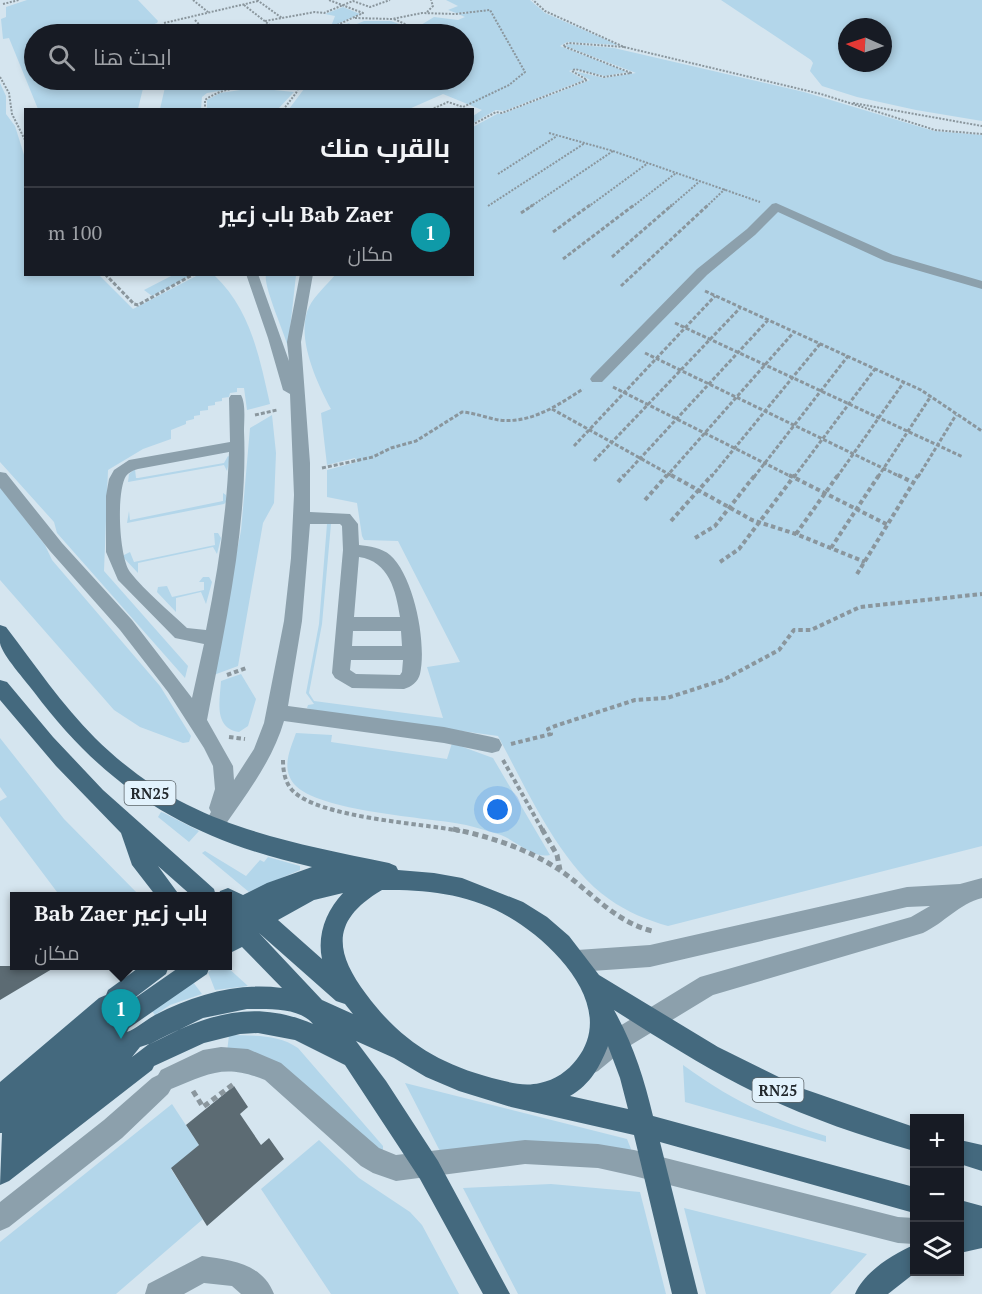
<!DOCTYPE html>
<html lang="ar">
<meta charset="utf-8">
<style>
:root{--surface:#171b24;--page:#242831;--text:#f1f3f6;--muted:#9ea1a6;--line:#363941;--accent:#a56131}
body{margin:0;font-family:"PT Serif",Cairo,serif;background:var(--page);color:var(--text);direction:rtl}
.controls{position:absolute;right:18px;bottom:18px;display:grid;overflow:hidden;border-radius:0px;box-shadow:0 3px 9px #0003}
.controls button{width:54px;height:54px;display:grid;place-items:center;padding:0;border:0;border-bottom:2px solid var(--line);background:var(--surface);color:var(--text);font:30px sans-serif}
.compass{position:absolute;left:838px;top:18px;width:54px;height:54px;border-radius:50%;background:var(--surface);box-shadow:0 3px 9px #0003;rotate:273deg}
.you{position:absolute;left:498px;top:810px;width:21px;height:21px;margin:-15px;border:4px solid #fff;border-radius:50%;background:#1a73e8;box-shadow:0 0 0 9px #1a73e833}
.badge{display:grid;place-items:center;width:39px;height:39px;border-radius:50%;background:var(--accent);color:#fff;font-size:20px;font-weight:700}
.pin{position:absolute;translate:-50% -50px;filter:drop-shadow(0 2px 3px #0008)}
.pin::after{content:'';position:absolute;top:32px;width:21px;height:18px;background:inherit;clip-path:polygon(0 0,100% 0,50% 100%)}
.popup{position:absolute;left:10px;top:892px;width:222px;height:78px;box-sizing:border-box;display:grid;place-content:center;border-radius:0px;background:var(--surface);filter:drop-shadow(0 2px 4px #0005);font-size:20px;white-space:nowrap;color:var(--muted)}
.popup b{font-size:22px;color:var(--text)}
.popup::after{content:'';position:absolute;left:50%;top:100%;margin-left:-12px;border:12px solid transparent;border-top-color:var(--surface)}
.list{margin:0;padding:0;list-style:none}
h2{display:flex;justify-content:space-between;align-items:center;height:78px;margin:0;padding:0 24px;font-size:26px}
h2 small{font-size:20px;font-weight:400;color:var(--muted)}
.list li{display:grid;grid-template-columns:39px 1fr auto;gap:18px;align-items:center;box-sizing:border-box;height:90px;padding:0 24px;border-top:2px solid var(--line)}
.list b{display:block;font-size:22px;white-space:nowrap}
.list p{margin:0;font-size:20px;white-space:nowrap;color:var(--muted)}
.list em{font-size:20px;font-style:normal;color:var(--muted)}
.icon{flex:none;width:33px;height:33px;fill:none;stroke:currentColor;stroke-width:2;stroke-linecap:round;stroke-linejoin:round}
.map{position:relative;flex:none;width:982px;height:1294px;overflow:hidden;direction:ltr}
.search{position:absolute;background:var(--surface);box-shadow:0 3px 9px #0003;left:24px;top:24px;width:450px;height:66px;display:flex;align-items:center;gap:15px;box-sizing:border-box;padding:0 21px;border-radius:33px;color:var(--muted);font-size:22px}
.panel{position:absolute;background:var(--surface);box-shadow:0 3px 9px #0003;left:24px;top:108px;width:450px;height:168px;border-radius:0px;direction:rtl}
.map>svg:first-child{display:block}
</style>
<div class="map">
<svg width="982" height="1294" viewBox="0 0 982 1294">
<rect width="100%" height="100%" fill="#d5e5ef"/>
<path fill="#b3d6ea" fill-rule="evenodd" d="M27 0H138L158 21 157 23 128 34H34V80H145L138 109H38L9 38 3 39 1 19 6 17V7Z
M446 0H530L545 13 618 45 567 42 560 46 627 72 605 76 575 69 569 71 584 80 504 111 496 110 473 123V116L482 110 443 94 409 109H289L304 89 307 80H464V34H427L416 28 434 17 458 20 465 17 458 14 474 12 456 13 448 10 458 6Z
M721 0H982V121L916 110 857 97 822 86 810 71 813 63 811 60ZM847 27H883V63H847Z
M343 7 360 14 315 34H304L313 27H328L332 24 335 16 325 14Z
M364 21H391L407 27 385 34H322L349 23 352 26Z
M570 44 614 48 804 92 934 131 982 135V846L668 926C647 920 627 912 609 899 560 865 526 788 498 736L316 711 307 708 308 705 314 704 306 693 319 624 327 524H331L322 624 309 693 314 701 443 718 427 667 460 662 398 541 364 540 362 536 357 503 327 497V470L357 462 355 458 327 465 321 413 331 409C317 383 295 336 309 307 315 295 327 285 335 275L472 274 473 127 497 114H502L590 80 574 71 604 78 636 73 565 46Z
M172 80 204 88 233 85 234 80H297L294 84 286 87 256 85 207 93 202 97 201 109H154H160L166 83Z
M0 83 6 96V114L15 126 25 158 26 274 99 275 133 309 198 275H214C251 310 259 356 270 404L247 410 244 388H237V392L230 393 229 397 222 398V401L215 402V405L208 406V410L200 411V415L194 416V419L186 421V424L171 430V439L143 449 108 470 104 571 188 666 185 678 57 533 54 522 0 462Z
M254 88 294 92 278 109H207V100L220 93Z
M175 274 192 275 152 296 144 290Z
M266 275H296L288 347C284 332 263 285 266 275Z
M272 415 276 453 274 503 263 523 238 666 211 676 241 531 250 428Z
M228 456 230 457 227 471 224 465 128 482 129 474 135 469 136 478H138L224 463Z
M0 487 45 545 52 560 160 686 191 736 189 742 183 743 140 727 114 710 0 580Z
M223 493 226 495 227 501 224 504 127 523 129 511 130 520 223 501Z
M214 533H218L221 538 217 554 213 547 138 563V573L122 556 130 552 134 562 215 545Z
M203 577H209L212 582 206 604 201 592 176 598V612L157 592 158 587 167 586 172 597 204 590V582H199Z
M241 674 256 699 248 726 239 732C213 728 220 700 221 681Z
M296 733 332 735 331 742 447 759 452 743 493 758 550 855C534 859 516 841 501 835 489 831 478 828 466 825 428 817 318 812 294 784 281 768 290 750 296 733Z
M0 738 64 819 140 896H60L0 816V801L7 797 0 787Z
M161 812 164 813 199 831 189 842 158 817Z
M205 851 246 876 260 860 264 862 268 857 300 866V870L249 892 202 853Z
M217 966H226L248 986 215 990 208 972Z
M193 982 202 994 170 1005 155 1015 152 1011Z
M229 1035C253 1036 278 1034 298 1048L383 1146V1153L227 1052Z
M683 1065C728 1098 773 1120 826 1136V1142L685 1102Z
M405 1083 627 1139 631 1149 629 1154 442 1155Z
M172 1104 199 1145 171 1169 203 1219 116 1294H0V1242Z
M319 1140 359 1178 410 1212 422 1225 459 1294H331L261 1189Z
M551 1184 640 1192 666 1294H518L463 1188Z
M684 1208 867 1254 830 1294H706Z"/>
<path fill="#5c6b73" d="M0 966H57L0 1000Z
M234 1086 248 1107 240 1114 261 1145 269 1138 284 1159 207 1226 171 1168 199 1145 186 1125Z"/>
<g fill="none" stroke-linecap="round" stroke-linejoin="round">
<path stroke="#8a969d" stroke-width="2" stroke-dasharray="2 1.5" stroke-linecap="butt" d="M193 0 208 12
M257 0 282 18
M3 4 19 0
M244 5 271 26 275 34
M427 12 433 6 431 0
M355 18 392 19 422 13 455 14 490 10 525 72 509 85 463 107 448 102 430 110
M394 19 427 34
M195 20 208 34
M265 21 315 12 324 13 353 1 370 7 390 0
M164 23 258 1
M318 34 363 13 329 0
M387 34 409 27
M624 47 821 94 935 130 982 134
M0 77 9 93 12 114 26 142
M853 103 982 126
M205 110V100C231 81 267 88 298 89
M283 110 296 93 302 80
M472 125 496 112 502 113 587 80 572 71 575 69 604 77 631 73 563 46 568 43 624 47 545 11 533 0
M549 133 613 151 760 202
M498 174 557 136
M488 206 585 143
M530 207 613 151
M588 207 648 163
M632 207 676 173
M670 207 700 181
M706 207 725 189"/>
<path stroke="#8a969d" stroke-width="3" stroke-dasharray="4 2" stroke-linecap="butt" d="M521 213 533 205
M553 232 590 205
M612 257 672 205
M563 259 634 205
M105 274 134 304 138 305 194 274
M621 286 708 205
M705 291 921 390 982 431
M675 323 963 457
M645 353 901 477
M613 387 792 477
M552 409 674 477
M255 415 277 410
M574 446 715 296
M594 461 740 308
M322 468 373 457 391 448 416 441 462 412C475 413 487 418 499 420 531 424 558 405 583 389
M623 477 768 320
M666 477 794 332
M711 477 820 344
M754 477 848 356
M794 477 875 369
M837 477 904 382
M878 477 931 396
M918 477 956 415"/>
<path stroke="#8a969d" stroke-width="4" stroke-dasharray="4.5 3" stroke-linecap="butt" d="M671 475 752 520 796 534 865 562
M789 475 888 525
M898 475 914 483
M618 482 624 475
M645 500 667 475
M671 521 712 475
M796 534 838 475
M695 538 715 526 755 475
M831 548 879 475
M720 562 739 549 795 475
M857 574 918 475
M227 675 246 668
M229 737 245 739
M511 744 551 734 548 729 555 726 635 700 667 698 723 680 779 650 794 630H811L860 607 982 594
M283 760C283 771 285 782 292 790 318 818 421 823 460 831
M503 760 543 831"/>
<path stroke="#8a969d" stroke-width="5" stroke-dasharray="6 4" stroke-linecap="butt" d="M453 829C492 837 531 850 564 873 593 894 616 922 652 931
M542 829 557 855 560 870
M193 1091 203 1107 235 1083"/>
<path fill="#8ca0ac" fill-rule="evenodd" d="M776 203 893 255 982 281V289L885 261 778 212 755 235 707 275 602 382H592L590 379 592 376 697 269 747 229 772 204Z
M246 274H258L289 361 287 342 300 274H313L301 342 310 463V512L350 514 358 524 359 545C369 546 382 548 390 555 414 576 427 643 420 674 418 682 411 687 404 689L352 688 335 678 332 673 343 550 342 526 340 524H310L302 621 288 706 444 727 492 737 499 739 502 745 499 751 492 753 444 743 284 721C272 762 245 796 221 831L214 834 207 831 204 825 211 812 209 808 215 789 213 766 204 748 168 692 120 630 50 551 0 488V472L6 473 62 543 132 620 192 698 204 644 175 638 118 580 106 552V496L109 479 114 470 129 460 230 442 229 398 231 395H241C246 404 244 420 244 431 248 526 225 625 207 720L233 766 234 780 254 749 264 723 284 621 291 558 294 495 290 394 283 390 268 338ZM229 452C227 512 218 571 206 630L187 628C168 610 146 592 130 572 119 557 116 492 126 476 128 473 134 470 138 469ZM359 557C389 561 396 591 400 617H354ZM353 631H401L402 646H352ZM351 660H403L402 672 400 675 356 674 350 670Z
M982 878V898C959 904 944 923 923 933L713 995 626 1048 598 1071 590 1075 582 1071 578 1063 582 1055 610 1032 700 977 911 917 930 906 907 907 650 967 577 972 569 969 566 961 569 953 577 950 650 945 907 887 960 884Z
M221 1047 248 1049 281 1063 379 1148 396 1155 525 1140 598 1144 634 1150 898 1217 914 1218V1244L898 1243 634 1176 598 1168 525 1164 396 1181 373 1173 361 1166 265 1080C224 1063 208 1074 171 1089L168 1094 122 1138 9 1227 0 1231V1202L104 1120 152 1078 158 1075 161 1070 203 1050Z
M202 1256C231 1260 262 1263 274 1294H241L232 1286 204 1283 184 1294H145L148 1284Z"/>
<path fill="#44697e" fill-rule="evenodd" d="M0 625 6 627C35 665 62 705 95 738 182 824 275 839 389 863L396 866 398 870 434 873 462 878 523 902 547 917 569 936 599 975 718 1047 801 1088 914 1127V1151C854 1134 795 1113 740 1085 696 1062 655 1036 614 1010 633 1044 644 1078 653 1116L914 1187V1213L660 1142 698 1294H672L634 1135 511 1107 459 1091 426 1077 394 1058 356 1041 386 1081 438 1161 510 1294H483L420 1179 345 1065 295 1040 258 1033 240 1034 204 1043 154 1066 152 1070 9 1181 0 1185 2 1133H0V1082L99 998 106 995 108 990 141 966H169L166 974 125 1005 181 966H210L207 974 129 1028 127 1032C136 1029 146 1020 155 1015 195 995 237 982 282 988L242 947 228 954V896H218L220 891 228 888 243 895 267 883 312 867C191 840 108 791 34 692 26 681 2 655 0 643 0 638 0 631 0 625ZM382 890C425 889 471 894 509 917 552 942 618 1006 577 1059 568 1071 555 1080 540 1083 523 1087 509 1082 492 1078 437 1063 400 1040 366 994 334 951 331 920 382 890ZM343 893C326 911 317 935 322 959L278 920 314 900ZM259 933 336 1001 345 1004 353 1014 322 1000ZM124 1006 115 1014 117 1009ZM247 1009C268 1009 299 1007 313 1024 253 998 205 1015 150 1044L203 1018ZM149 1044 132 1057 140 1047ZM608 1046 620 1078 628 1109 570 1096C591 1084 600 1066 608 1046Z
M0 680 7 682 53 737 103 790 204 880 214 889 216 896H192L158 866 180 896H156L132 865 121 833 56 766 0 700Z
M960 1140 982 1145V1171L960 1164Z
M960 1200 982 1206V1248L960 1253V1227L962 1226H960Z
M914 1245V1272H916L888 1294H855C864 1272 893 1254 914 1245Z"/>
</g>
<g text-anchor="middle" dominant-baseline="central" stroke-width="6" stroke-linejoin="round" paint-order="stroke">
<g fill="#e2f2fc" stroke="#5c656a" stroke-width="1.5">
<rect x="124.5" y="781" width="51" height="24" rx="4.5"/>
<rect x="752.5" y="1078" width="51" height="24" rx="4.5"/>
</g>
<g font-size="15" font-weight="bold" fill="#22282c">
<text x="150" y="793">RN25</text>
<text x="778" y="1090">RN25</text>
</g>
</g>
</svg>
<div class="controls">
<button>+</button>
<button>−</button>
<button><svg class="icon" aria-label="layers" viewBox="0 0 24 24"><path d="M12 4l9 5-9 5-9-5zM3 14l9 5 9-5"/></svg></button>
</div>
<svg class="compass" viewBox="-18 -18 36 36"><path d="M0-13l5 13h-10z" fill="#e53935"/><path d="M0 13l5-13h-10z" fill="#9ea1a6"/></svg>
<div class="you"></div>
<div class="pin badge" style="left:121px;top:1039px;background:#0f9aa8">1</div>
<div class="popup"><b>Bab Zaer باب زعير</b>مكان</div>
<div class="search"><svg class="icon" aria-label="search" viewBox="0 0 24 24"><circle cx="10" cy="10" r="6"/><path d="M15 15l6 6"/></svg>ابحث هنا</div>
<section class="panel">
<h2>بالقرب منك<small></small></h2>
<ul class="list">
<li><span class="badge" style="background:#0f9aa8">1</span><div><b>Bab Zaer باب زعير</b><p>مكان</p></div><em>100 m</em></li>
</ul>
</section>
</div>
